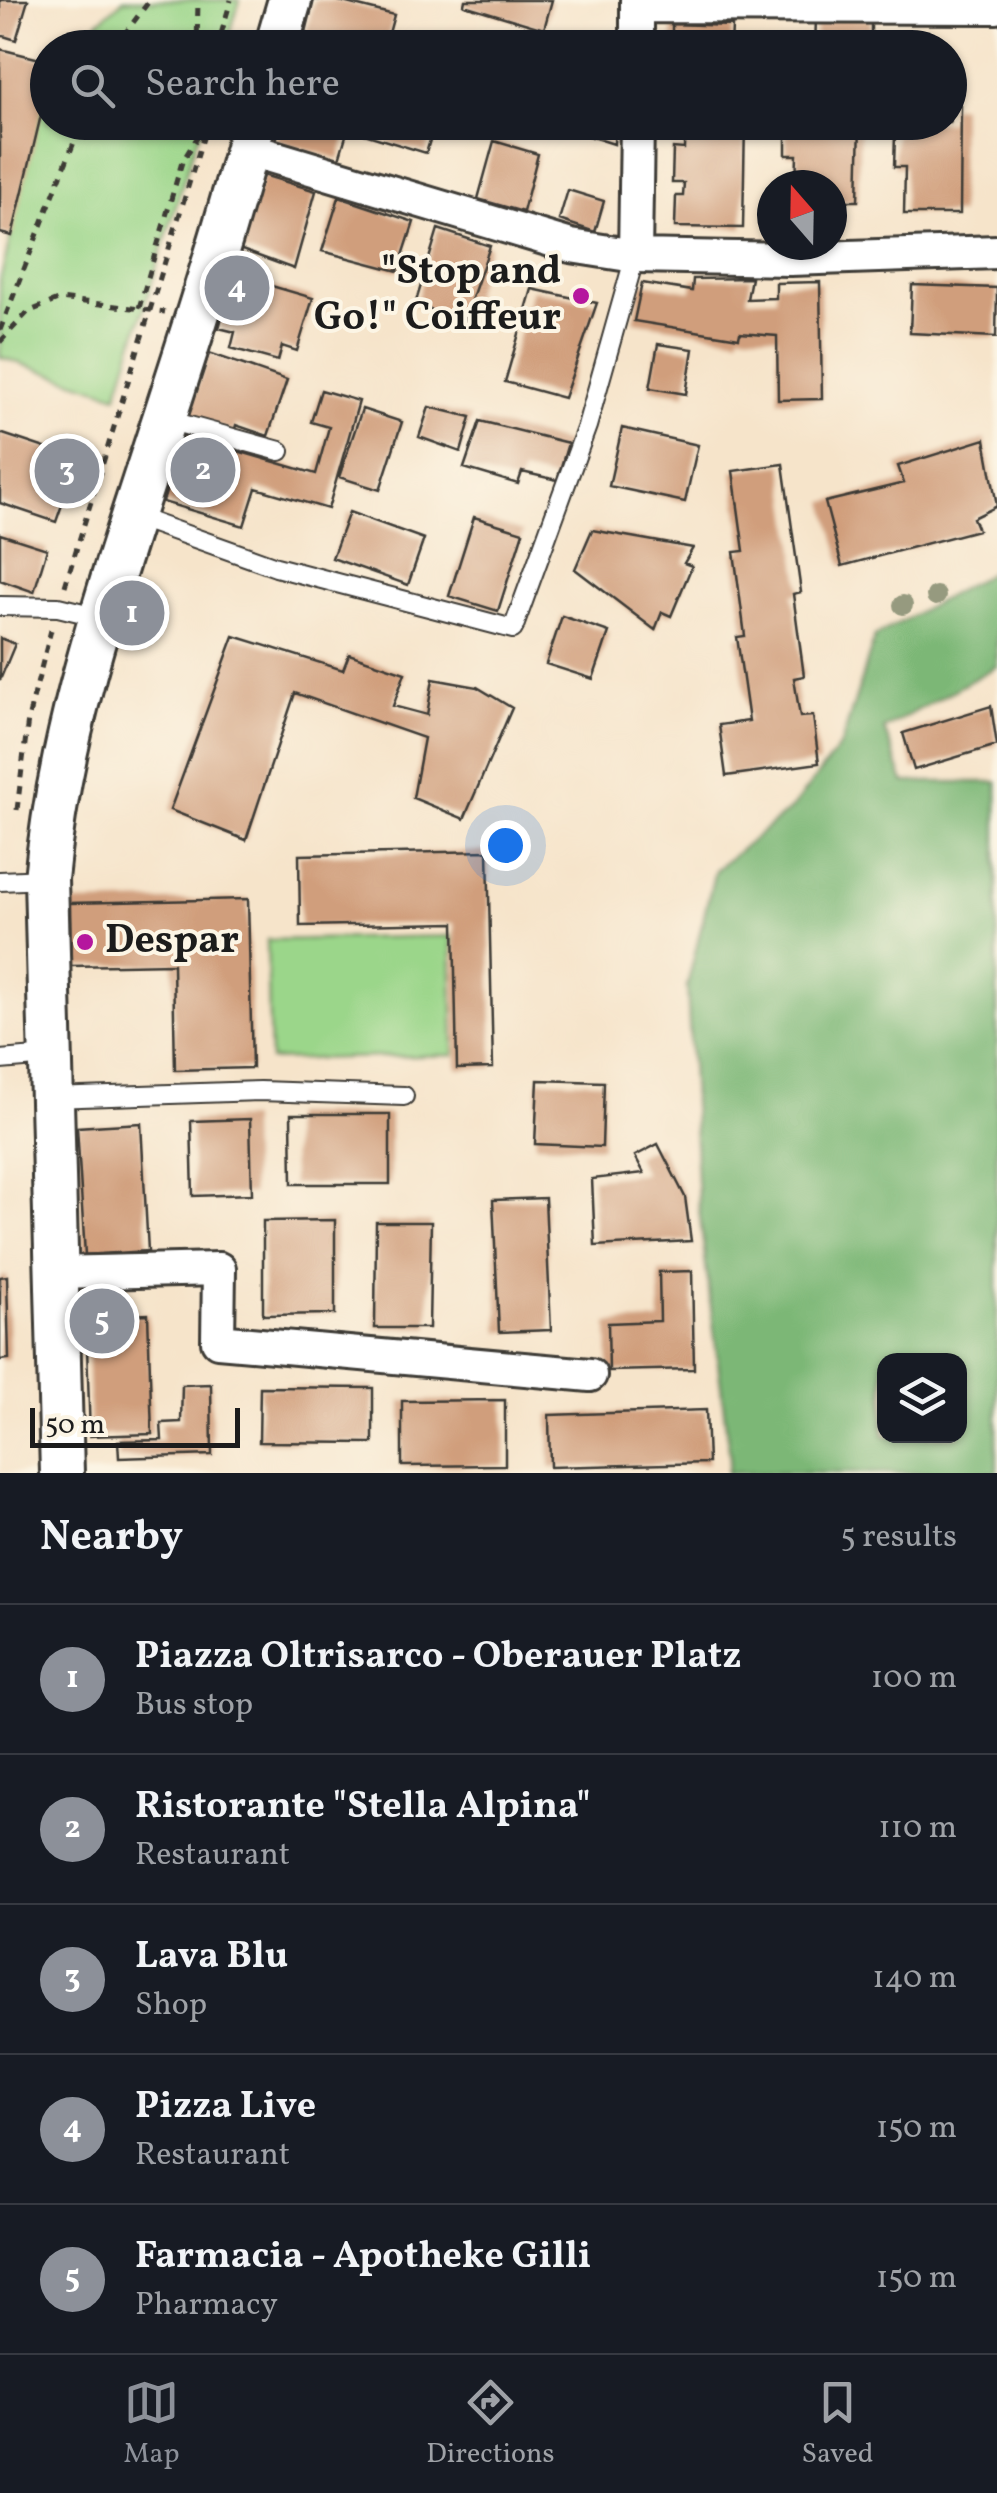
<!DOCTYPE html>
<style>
:root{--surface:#171b24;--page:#20242c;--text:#f1f3f6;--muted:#9ea1a6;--line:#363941;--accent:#8c9099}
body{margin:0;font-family:Vollkorn,serif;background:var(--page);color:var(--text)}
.controls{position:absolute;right:30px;bottom:30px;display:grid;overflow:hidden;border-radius:20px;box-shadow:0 2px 8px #0004}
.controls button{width:90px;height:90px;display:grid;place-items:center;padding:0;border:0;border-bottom:2px solid var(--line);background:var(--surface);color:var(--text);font:50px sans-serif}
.compass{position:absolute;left:757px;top:170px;width:90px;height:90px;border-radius:50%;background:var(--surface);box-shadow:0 2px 8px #0004;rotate:340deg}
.scale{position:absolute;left:30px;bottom:25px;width:210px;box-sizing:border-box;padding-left:10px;border:5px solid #1c1c1c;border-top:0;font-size:28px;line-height:35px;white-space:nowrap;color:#1c1c1c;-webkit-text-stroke:8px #fcf5e5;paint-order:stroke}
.you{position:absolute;left:505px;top:845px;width:35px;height:35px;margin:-25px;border:8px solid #fff;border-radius:50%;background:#1a73e8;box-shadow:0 0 0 15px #1a73e833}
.badge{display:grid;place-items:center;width:65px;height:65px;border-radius:50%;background:var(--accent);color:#fff;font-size:32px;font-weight:700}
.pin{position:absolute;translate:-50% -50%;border:5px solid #fff;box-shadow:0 2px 10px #0006}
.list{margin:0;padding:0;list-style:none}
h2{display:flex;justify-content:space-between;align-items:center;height:130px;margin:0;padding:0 40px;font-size:42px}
h2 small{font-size:32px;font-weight:400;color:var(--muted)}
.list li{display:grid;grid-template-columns:65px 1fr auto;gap:30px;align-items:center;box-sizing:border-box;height:150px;padding:0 40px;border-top:2px solid var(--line)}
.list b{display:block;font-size:38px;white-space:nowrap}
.list p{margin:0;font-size:32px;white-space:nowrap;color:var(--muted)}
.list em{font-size:32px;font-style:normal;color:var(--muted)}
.icon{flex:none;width:55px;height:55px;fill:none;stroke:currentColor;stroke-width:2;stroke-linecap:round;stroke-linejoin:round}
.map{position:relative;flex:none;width:997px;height:1473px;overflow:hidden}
.search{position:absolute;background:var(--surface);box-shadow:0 2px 8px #0004;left:30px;right:30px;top:30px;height:110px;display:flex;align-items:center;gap:25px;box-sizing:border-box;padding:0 35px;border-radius:55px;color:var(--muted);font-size:38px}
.sheet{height:880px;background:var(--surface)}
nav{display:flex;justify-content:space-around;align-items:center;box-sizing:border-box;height:140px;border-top:2px solid var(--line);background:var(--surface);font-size:28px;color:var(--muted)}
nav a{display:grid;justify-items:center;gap:5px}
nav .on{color:var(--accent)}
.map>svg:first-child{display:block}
</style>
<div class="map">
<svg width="997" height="1473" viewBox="0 0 997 1473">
<rect width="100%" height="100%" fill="#fcf5e5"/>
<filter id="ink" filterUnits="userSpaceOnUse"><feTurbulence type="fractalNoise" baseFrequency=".01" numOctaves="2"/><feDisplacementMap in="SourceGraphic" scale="20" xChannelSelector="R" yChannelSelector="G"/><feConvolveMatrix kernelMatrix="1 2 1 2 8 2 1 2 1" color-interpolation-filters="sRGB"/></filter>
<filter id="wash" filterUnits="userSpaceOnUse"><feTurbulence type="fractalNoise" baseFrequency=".0048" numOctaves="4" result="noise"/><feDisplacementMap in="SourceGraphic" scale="40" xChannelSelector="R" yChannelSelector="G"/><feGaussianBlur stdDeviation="2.25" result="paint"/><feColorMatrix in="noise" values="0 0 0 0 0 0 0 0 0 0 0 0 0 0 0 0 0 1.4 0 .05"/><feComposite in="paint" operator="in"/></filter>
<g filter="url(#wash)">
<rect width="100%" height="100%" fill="#f6e4ca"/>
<path fill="#9bd68a" stroke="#5c7953" stroke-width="2.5" d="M123 0H240L226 47H70Z
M47 86 48 122 207 123 197 138 117 395 0 357V281Z
M451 936 454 1055 270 1060 267 940Z"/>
<path fill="#7cb776" stroke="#4c6a49" stroke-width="2.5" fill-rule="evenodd" d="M997 569V666L884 729 904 782H997V1473H727L730 1459 698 1202 687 986 715 870 792 808 841 745 875 636ZM884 1360H960V1436H884Z"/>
<g id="blocks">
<path fill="#d09e7c" d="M0 0H28L16 40 0 35Z
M314 0H335L394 15 385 48H302Z
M465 0H552L544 29 464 5Z
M816 18H871V48H815Z
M672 24 732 26 731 48H672Z
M435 32 484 47 483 48H430Z
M0 49 48 61V86L12 236 0 233Z
M950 106H961L960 214H904L905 167H894L895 134H907V122H950Z
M282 122H429L435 124 426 153 348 129 339 159 276 140Z
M548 122H615L614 144 548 123Z
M685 122H745L743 228 675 227 676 196H683L684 183H672L673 148 684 149Z
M786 122H860L858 201H832V185H796L797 155H786Z
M494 141 538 154 523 212 478 199Z
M263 175 316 191 294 269 239 249Z
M568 190 604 201 595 232 559 220Z
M339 197 414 222 398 271 322 251Z
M438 229 490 246 464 321 415 305Z
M234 275 313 298 297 351 282 346 278 361 231 348 235 332 219 328Z
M751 278 747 299 776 298V283L820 282 822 399 778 400 777 336 740 333 739 338 634 321 642 283 692 291 693 279Z
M912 285 997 288 996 337 910 333Z
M532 289 597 303 564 398 505 382Z
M658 344 693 349 686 394 650 388Z
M209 353 287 380 268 436 236 425 234 432 187 416Z
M321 390 359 401 328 509 256 488 244 526 163 502 183 435 316 474 329 427 311 422Z
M429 407 471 417 461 452 419 437Z
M362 409 402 422 380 490 339 477Z
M480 421 568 443 557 480 522 472 518 484 464 468Z
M622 428 698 445 685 502 609 486Z
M0 433 78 459 56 522 0 503Z
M985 439 997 506 973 518 978 530 842 566 825 502 904 483 898 466Z
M783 464 801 592 793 594 804 676 794 678 800 717 813 716 819 763 726 776 719 725 749 721 737 637 745 636 734 552 744 551 733 471Z
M349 512 424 539 408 585 332 558Z
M474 517 523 532 498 611 449 596Z
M592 530 693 548 684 563 692 566 671 616 662 612 655 630 575 569Z
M0 534 47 549 34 592 0 580Z
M562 616 609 632 593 679 546 664Z
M234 636 343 670 349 654 405 673 393 706 427 715 433 679 477 687 512 708 464 819 413 798 424 738 295 693 246 840 170 810Z
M0 638 15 644 0 680Z
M991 706 997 745 914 770 903 733Z
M488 851 493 1068 457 1069 454 923 300 926 299 855Z
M248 899 252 1068 175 1070 173 964 71 966 70 903Z
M538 1080 604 1082 602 1147 535 1144Z
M291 1114H390V1184H292Z
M250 1119 252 1194 193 1196 191 1121Z
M141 1123 148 1251 85 1255 77 1127Z
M658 1144 685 1197 691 1241 595 1246 592 1179 644 1173 635 1156Z
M545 1198 551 1330 499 1332 493 1200Z
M335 1220V1314L263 1315V1221Z
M376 1222H431L429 1328H375Z
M692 1271 694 1369 609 1371 608 1323 660 1321 659 1272Z
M7 1276 9 1359 0 1360V1277Z
M148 1314 152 1434 90 1436 86 1317Z
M211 1384 212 1455 119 1458 118 1441 162 1440 161 1423 181 1422 182 1385Z
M260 1387 373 1388V1443L259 1442Z
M505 1400V1465L402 1466V1401Z
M706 1410 708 1463 550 1467 549 1415Z"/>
</g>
</g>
<g filter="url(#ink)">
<use href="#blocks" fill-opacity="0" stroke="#3d3a36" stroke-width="2.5"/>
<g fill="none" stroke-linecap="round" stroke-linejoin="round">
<g stroke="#3d3a36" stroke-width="22">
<path id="service" d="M164 419 280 451
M133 516 276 567 513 629 587 426 635 256
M0 606 58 607 100 617
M0 881 46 879
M0 1060 49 1056
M51 1098 260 1091 404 1096"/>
</g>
<g stroke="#3d3a36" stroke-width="38">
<path id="minor" d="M637 0V48
M637 6 997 7
M247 149 571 246 635 256 790 259 997 252
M635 256 637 122
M56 1273 219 1269 218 1341 590 1375"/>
</g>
<g stroke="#3d3a36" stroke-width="48">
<path id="tertiary" d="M276 48 290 0
M62 1473 46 879C58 749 97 625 137 502 178 376 220 250 254 122"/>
</g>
<path stroke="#3d3a36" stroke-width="5" stroke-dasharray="8 8" stroke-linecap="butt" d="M114 48 150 0
M197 48 198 0
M217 48 231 0
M139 308 182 162 205 125
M0 330 82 122
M0 342 28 312 60 299 165 312
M65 586 208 122
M17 810 28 719 51 630"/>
<use href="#service" stroke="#fff" stroke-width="18"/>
<use href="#minor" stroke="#fff" stroke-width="32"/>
<use href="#tertiary" stroke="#fff" stroke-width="42"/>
</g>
<g fill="#969a7f">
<circle cx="936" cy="596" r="10"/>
<circle cx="903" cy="605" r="10"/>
</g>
</g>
<g fill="#b5179e" stroke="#fcf5e5" stroke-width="4">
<circle cx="581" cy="296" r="10"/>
<circle cx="85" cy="942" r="10"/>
</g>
<g text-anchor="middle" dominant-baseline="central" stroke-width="8" stroke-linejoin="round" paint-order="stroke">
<g font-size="40" font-weight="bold" fill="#1c1c1c" stroke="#fcf5e5" text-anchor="end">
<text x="561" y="273">"Stop and<tspan x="561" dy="46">Go!" Coiffeur</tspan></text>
<text x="105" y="942" text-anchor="start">Despar</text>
</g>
</g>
</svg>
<div class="controls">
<button><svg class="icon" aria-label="layers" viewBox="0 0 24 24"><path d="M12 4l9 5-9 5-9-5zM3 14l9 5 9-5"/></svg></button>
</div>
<svg class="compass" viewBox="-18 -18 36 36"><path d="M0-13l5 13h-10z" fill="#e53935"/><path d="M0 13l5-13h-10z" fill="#9ea1a6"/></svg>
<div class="scale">50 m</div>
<div class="you"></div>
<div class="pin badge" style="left:132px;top:613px">1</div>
<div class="pin badge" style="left:203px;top:470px">2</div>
<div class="pin badge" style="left:67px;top:471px">3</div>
<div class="pin badge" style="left:237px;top:288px">4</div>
<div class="pin badge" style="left:102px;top:1321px">5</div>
<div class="search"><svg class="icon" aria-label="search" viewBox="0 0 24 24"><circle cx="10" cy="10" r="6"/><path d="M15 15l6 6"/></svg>Search here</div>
</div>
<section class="sheet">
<h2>Nearby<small>5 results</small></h2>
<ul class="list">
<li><span class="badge">1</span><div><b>Piazza Oltrisarco - Oberauer Platz</b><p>Bus stop</p></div><em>100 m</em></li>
<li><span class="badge">2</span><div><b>Ristorante &quot;Stella Alpina&quot;</b><p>Restaurant</p></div><em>110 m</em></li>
<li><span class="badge">3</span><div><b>Lava Blu</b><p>Shop</p></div><em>140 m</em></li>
<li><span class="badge">4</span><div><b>Pizza Live</b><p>Restaurant</p></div><em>150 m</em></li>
<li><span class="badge">5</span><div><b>Farmacia - Apotheke Gilli</b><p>Pharmacy</p></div><em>150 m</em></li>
</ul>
</section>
<nav>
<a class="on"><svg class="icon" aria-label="map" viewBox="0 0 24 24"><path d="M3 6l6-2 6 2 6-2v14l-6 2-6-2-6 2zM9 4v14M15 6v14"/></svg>Map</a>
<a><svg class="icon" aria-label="directions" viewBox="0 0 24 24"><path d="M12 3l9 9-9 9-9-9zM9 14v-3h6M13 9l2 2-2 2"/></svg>Directions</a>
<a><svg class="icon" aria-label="saved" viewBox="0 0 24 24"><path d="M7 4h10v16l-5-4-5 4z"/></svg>Saved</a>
</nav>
